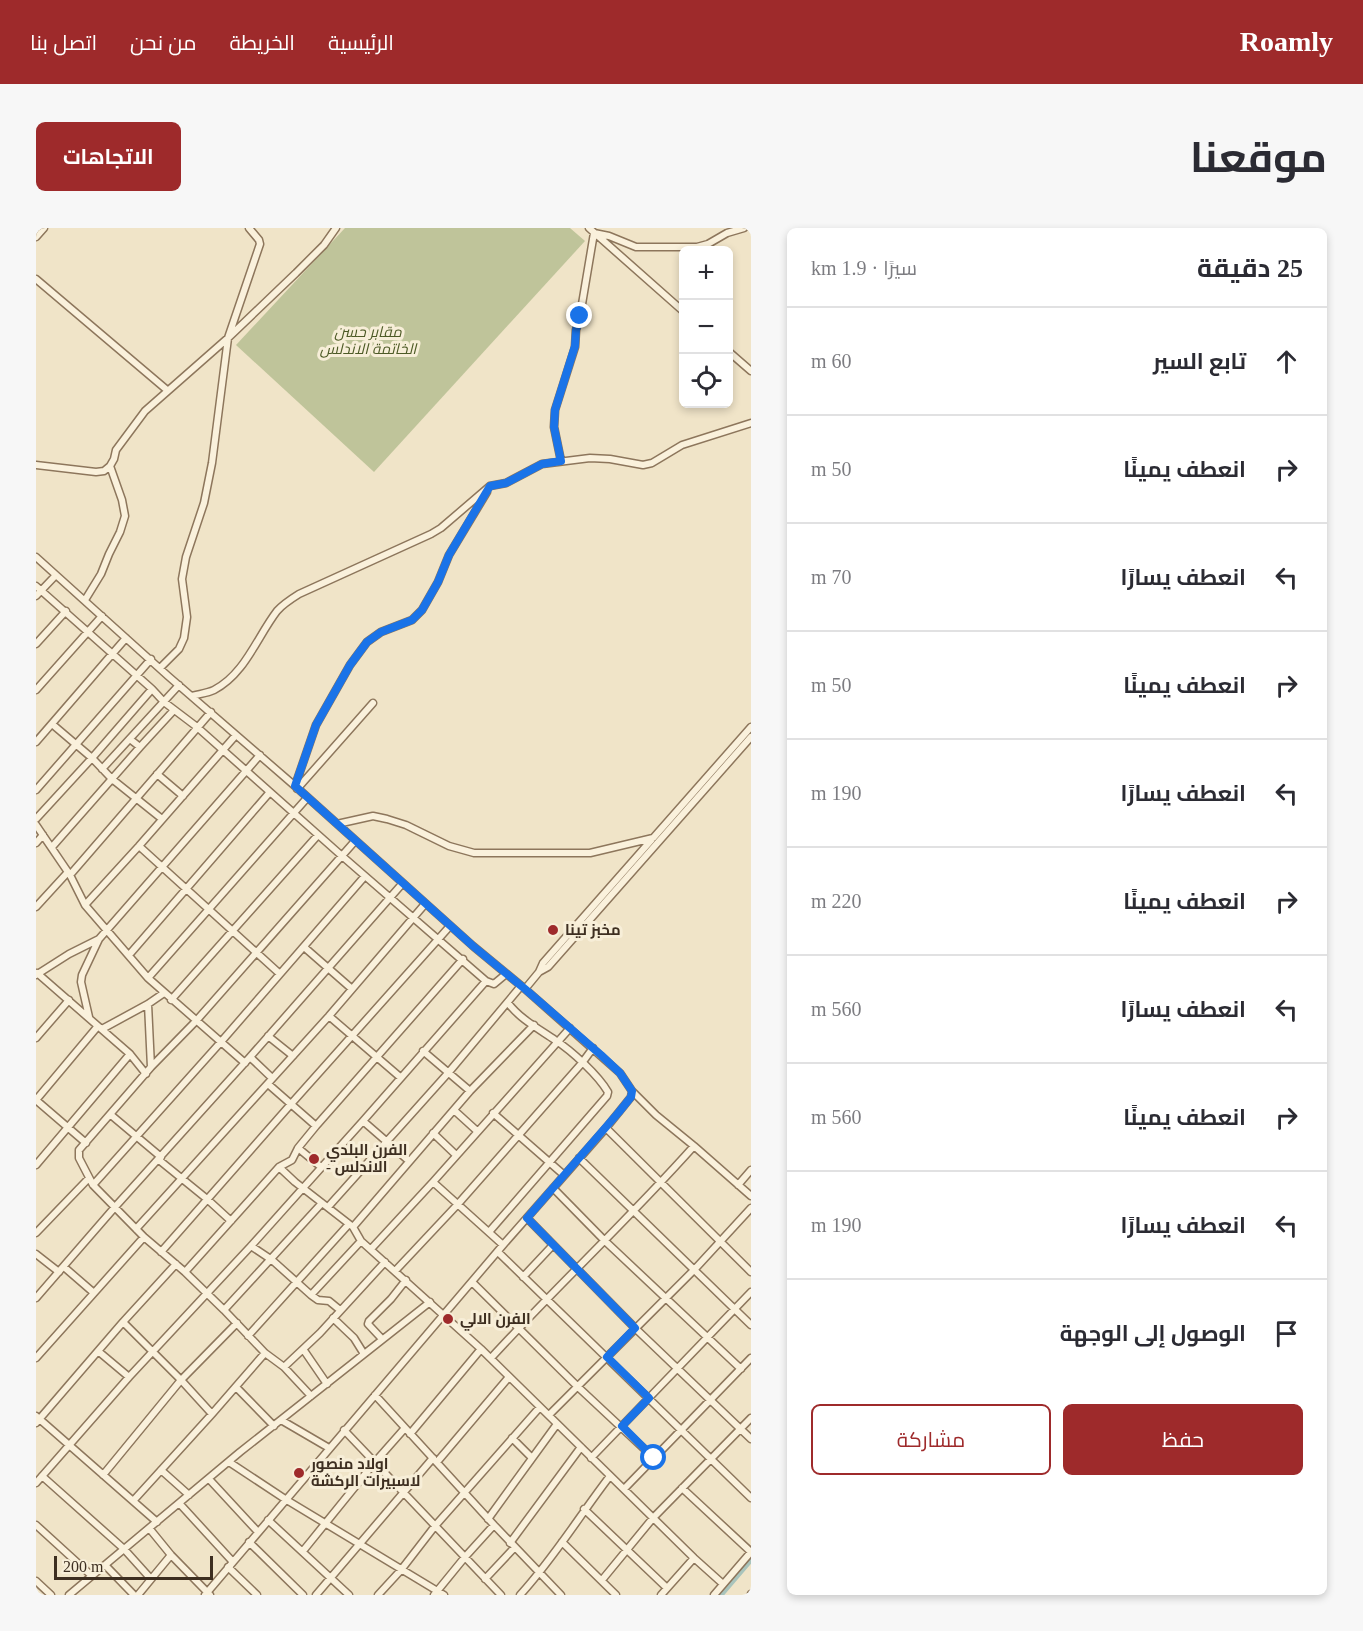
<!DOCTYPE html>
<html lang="ar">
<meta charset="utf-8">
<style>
:root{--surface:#fff;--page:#f7f7f7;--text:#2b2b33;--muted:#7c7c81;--line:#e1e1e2;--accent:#9e2a2b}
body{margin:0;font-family:"Times New Roman",Cairo,serif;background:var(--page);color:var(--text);direction:rtl}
.controls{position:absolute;right:18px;top:18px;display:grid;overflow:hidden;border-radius:9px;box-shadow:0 3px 9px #0003}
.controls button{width:54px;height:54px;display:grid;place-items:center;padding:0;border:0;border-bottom:2px solid var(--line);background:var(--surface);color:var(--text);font:30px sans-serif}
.scale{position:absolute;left:18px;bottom:15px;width:159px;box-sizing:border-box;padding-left:6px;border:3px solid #3d2e20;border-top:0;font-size:16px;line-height:21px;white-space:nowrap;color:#3d2e20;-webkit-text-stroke:4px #f7eed8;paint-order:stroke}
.stop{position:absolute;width:18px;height:18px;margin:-14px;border:4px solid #1a73e8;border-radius:50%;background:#fff}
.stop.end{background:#1a73e8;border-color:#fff;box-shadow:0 2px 6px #0008}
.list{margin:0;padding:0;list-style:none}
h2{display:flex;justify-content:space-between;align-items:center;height:78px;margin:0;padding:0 24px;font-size:26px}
h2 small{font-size:20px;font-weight:400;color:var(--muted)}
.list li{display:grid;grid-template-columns:39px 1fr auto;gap:18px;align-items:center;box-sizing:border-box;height:108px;padding:0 24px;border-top:2px solid var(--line)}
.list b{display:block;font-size:22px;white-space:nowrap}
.list em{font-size:20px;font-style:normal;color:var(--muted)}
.actions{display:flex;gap:12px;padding:18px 24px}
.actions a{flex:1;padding:14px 0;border:2px solid var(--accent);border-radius:9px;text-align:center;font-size:21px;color:var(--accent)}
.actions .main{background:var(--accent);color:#fff}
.icon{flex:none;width:33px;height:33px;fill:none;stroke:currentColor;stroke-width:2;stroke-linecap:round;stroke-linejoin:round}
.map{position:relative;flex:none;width:715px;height:1367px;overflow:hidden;direction:ltr;border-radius:9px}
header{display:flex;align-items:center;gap:36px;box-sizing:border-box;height:84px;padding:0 30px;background:var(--accent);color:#fff}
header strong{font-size:28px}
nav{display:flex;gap:33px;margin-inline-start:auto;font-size:21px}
.intro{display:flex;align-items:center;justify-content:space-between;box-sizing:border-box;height:144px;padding:0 36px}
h1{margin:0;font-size:42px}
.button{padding:15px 27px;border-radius:9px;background:var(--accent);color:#fff;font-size:21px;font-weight:700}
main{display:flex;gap:36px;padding:0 36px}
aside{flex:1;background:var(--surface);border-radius:9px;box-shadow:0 3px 9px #0003}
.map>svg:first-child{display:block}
</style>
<header>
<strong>Roamly</strong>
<nav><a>الرئيسية</a><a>الخريطة</a><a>من نحن</a><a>اتصل بنا</a></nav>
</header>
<div class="intro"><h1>موقعنا</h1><a class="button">الاتجاهات</a></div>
<main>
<aside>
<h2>25 دقيقة<small>سيرًا · 1.9 km</small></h2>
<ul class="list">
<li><svg class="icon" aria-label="ahead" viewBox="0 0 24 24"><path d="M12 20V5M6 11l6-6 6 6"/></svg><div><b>تابع السير</b></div><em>60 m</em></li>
<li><svg class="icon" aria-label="right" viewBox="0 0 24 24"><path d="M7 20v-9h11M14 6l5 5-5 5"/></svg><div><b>انعطف يمينًا</b></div><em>50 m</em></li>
<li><svg class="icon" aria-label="left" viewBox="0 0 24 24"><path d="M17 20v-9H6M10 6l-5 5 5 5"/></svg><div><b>انعطف يسارًا</b></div><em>70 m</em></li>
<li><svg class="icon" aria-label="right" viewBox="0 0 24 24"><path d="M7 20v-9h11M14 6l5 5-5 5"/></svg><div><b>انعطف يمينًا</b></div><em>50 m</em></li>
<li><svg class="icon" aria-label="left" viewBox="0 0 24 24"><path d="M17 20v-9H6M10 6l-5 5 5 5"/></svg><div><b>انعطف يسارًا</b></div><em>190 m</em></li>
<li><svg class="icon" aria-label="right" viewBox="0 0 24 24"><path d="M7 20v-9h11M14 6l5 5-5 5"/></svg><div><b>انعطف يمينًا</b></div><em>220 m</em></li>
<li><svg class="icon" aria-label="left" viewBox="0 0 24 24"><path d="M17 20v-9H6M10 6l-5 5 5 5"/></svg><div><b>انعطف يسارًا</b></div><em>560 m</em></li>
<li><svg class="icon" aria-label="right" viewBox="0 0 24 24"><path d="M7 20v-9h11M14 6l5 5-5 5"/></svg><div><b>انعطف يمينًا</b></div><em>560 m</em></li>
<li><svg class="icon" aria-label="left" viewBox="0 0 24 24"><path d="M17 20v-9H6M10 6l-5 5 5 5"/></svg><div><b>انعطف يسارًا</b></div><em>190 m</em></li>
<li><svg class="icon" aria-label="arrive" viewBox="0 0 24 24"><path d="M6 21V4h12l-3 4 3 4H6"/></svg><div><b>الوصول إلى الوجهة</b></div></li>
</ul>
<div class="actions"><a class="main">حفظ</a><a>مشاركة</a></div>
</aside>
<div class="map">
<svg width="715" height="1367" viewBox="0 0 715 1367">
<rect width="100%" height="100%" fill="#f0e4c8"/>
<path fill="#bfc49a" d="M309 0H534L549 13 338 244 200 117Z"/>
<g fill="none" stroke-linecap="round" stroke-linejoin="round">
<path stroke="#a9c4bc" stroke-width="5" d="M685 1367 715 1332"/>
<g stroke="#8d765c" stroke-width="9">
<path id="minor" d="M553 0 648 84
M0 9 8 0
M0 51 131 162
M692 123 715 143
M525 233 518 199 519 182 539 119 540 102 544 88 558 5 573 8 600 19H661L672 16 691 5 708 0
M0 237 60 244 68 243 74 238 78 231 80 222 109 183 192 110 260 45 288 17 300 0
M0 329 132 448 259 558 437 718 489 761
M0 358 116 461 56 530 0 591
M0 368 20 347
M49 372 65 346 73 326 84 304 89 288 86 272 74 238
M0 416 30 383
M124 440 143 421 148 410 151 389 146 351 150 329 168 275 176 235 192 110 224 16 223 12 213 0
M116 461 128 474 161 499 306 628 450 753 458 756 470 746
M0 462 66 388
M156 468C163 466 172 465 178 462 209 446 221 409 241 383 247 376 255 371 263 366L395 306 405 300 454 258 470 255 506 236 554 230 574 231 607 237 616 235 646 217 715 195
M16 496 56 530 76 551 126 591
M95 512 104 519 138 482
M0 514 90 410
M66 541 143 457
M121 546 147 568
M259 558 280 497 314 437 331 414 345 404 376 392 386 382 402 354 413 327 451 264
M261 561 337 475
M0 562 115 431
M301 596 337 588 351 591 370 597 413 618 438 625H554L617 610
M0 597 34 647 49 677 112 750 209 835
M0 615 7 607
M103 618 244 746
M16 619 104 519
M34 647 175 484
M49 677 103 618 200 507
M0 679 32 644
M268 719 316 761
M93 727 234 564
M503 744 512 739 715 509
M1 745 94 826 110 846
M0 747 33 726 63 711 224 527
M112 750 271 570
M135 772 282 607
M112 776 115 839
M293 788 364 849
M53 789 45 754 46 747 63 711
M66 801 112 776 128 765
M232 808 257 828
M0 810 33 772
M387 823 434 863
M214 829 236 850
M232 856 280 898
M596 863 620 887 658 918 715 968
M0 872 62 798
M0 872 50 915
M419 883 441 903
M457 885 528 947
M75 887 125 929
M327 893 373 933
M570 900 715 1044
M397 905 420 927
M262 920 285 939
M543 930 715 1097
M123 932 171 971 195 993
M0 937 94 826
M243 939 259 954 317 999 325 1013 445 1121 658 1330 687 1356
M397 954 467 1017
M57 957 184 815 329 648
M702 957 715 942
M517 960 569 1013 705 1141
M292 979 413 844 485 758
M491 990 599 1100 715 1211
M317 999 434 863 498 797
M100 1001 293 788 389 676
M453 1004 571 868 572 864C562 847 536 823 519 812 503 801 484 791 472 775
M0 1005 53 950
M215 1018 236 1032 275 1067 282 1072 293 1073 304 1082
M335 1021 397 954 534 800
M125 1024 255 876 414 698
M462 1024 715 1270
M0 1026 23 1044
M28 1039 58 1065
M359 1043 422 976 546 835 557 820
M149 1044 243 939 256 932 262 920 280 898 427 731
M487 1049 517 1017
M436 1054 542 1159 618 1230
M275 1067 325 1013
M0 1070 79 979 214 829 366 656
M188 1082 286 975
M297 1090 318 1110 328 1126
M87 1094 145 1152 176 1186
M212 1108 313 996
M346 1111 332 1096 333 1093 355 1071 370 1052
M267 1121 291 1156
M62 1123 93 1149
M0 1130 108 1009
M455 1130C521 1058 593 991 658 918
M248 1139 284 1105 349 1034
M200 1159 238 1198
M339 1167 458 1297 525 1367
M275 1168 248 1139 229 1125 188 1082 149 1044 108 1009 57 957 43 930V922L115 839 160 793 319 613
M513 1187 658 1042 715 980
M0 1188 121 1294
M245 1192 293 1220
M0 1195 87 1094 140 1036
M308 1202 465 1367
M374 1206 445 1121
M476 1210 496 1230
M555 1230 715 1064
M193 1234 249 1271 408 1367
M401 1234 473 1149
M125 1242 153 1267
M67 1247 145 1152 201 1095
M6 1248 88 1321 115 1351
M173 1251 222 1304
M0 1255 93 1149 215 1018 327 893 450 753
M646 1260 715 1324 678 1367
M588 1261 715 1130
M97 1273 176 1186 229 1125
M143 1275 197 1334
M548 1281 631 1360
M452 1291 521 1196
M232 1292 313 1367
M0 1297 56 1348
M113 1300 135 1327 174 1367
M213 1314 267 1367
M526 1314 580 1367
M474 1315 545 1219
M267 1323 339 1234 369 1200
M69 1337 98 1367
M192 1339 221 1367
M449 1351 479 1319
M566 1352 617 1290 715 1190
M0 1353 15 1367
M33 1367 204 1224 394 1074
M102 1367 135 1327
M169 1367 467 1017 570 900 595 869 596 863 584 845 489 761 503 744 507 735 715 499
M280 1367 397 1230
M342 1367 365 1342 399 1298 504 1179
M398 1367 429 1329 458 1297
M484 1367C518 1330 544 1287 574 1248
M625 1367 658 1330
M715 1367V1366"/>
</g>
<use href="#minor" stroke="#faf1dc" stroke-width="6"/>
</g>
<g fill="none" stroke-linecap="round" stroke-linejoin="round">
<path stroke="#1a73e8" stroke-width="8" d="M544 88 540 102 539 118 519 182 518 199 525 233 506 236 470 255 454 258 413 327 402 354 386 382 376 392 345 404 331 414 314 437 280 497 259 558 437 718 489 761 565 827 584 845 596 863 595 869 583 884 491 990 599 1100 571 1129 613 1170 586 1198 618 1230"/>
</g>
<g fill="#9e2a2b" stroke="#f7eed8" stroke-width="2">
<circle cx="517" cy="702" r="6"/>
<circle cx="278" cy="931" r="6"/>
<circle cx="412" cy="1091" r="6"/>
<circle cx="263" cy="1245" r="6"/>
</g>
<g text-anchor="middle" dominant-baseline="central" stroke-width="6" stroke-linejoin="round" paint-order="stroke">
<g font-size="15" font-style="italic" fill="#4d5a26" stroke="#f7eed8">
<text x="332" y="104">مقابر حسن<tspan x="332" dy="17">الخاتمة الاندلس</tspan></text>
</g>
<g font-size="15" font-weight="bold" fill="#3d2e20" stroke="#f7eed8" text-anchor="start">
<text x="529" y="702">مخبز تينا</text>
<text x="290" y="922">الفرن البلدي<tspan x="290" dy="17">- الاندلس</tspan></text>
<text x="424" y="1091">الفرن الالي</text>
<text x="275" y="1236">اولاد منصور<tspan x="275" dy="17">لاسبيرات الركشة</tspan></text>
</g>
</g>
</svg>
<div class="controls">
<button>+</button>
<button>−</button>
<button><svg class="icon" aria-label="locate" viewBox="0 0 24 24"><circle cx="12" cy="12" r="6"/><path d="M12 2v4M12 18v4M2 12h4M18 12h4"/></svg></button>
</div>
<div class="scale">200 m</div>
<div class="stop" style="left:618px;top:1230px"></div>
<div class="stop end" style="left:544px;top:88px"></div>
</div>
</main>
